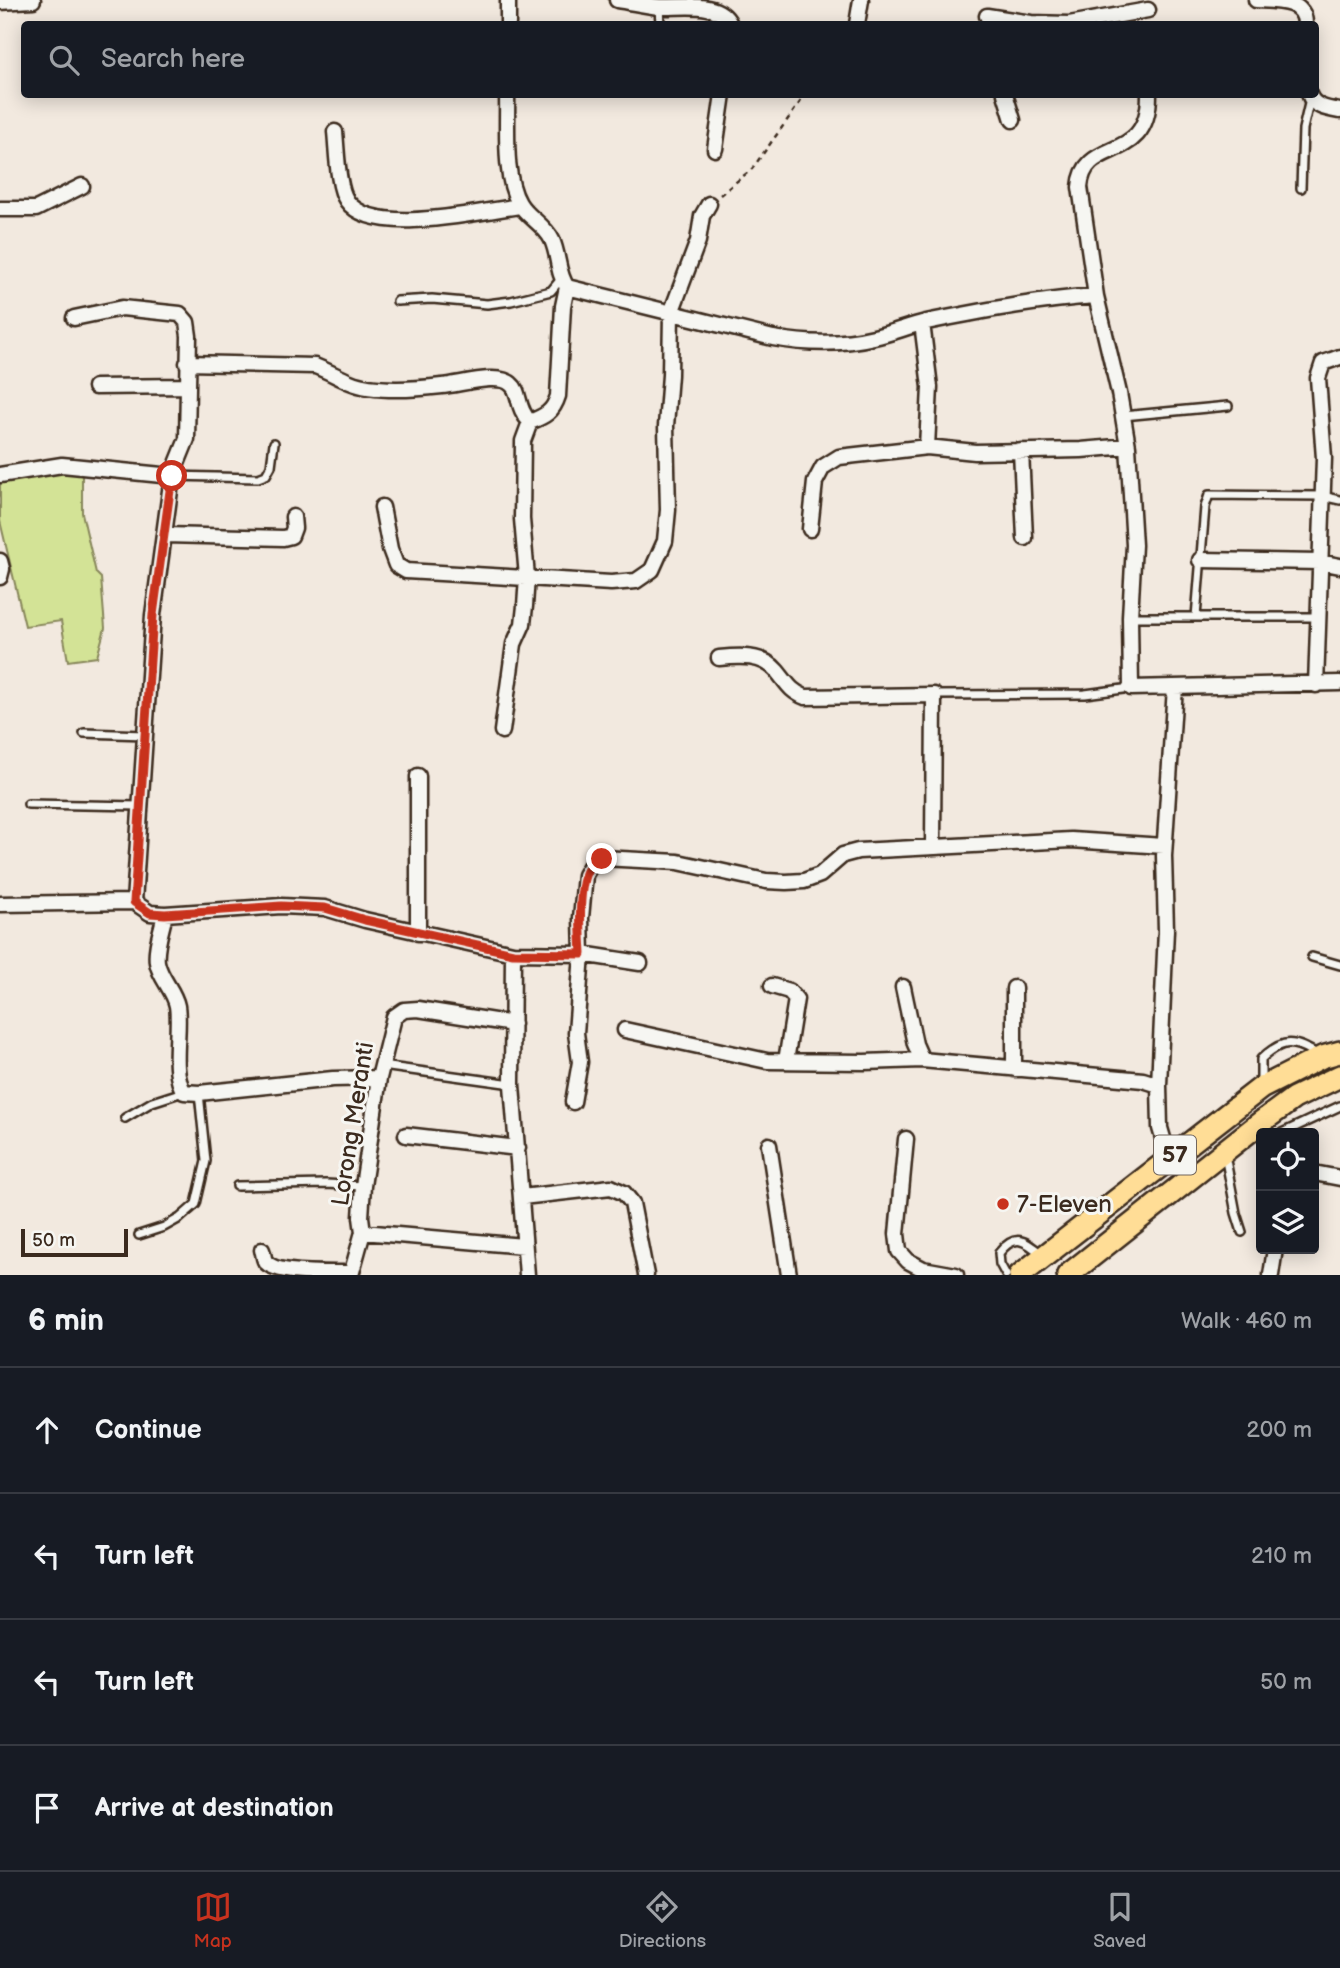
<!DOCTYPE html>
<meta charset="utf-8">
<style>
:root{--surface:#171b24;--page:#242831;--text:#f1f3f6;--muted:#9ea1a6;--line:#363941;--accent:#c8321e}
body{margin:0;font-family:"Balsamiq Sans",sans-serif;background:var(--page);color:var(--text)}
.controls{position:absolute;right:21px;bottom:21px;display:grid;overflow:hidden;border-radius:7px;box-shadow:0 4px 18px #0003}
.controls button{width:63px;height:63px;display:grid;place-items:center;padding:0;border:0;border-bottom:2px solid var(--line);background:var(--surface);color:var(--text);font:35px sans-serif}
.scale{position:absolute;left:21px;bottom:18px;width:107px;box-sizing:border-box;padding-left:7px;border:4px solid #3b2a1e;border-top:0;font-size:19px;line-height:24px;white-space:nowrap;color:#3b2a1e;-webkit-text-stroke:5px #f6f6f2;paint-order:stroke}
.stop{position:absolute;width:21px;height:21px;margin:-16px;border:5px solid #c8321e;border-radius:50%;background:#fff}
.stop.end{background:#c8321e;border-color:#fff;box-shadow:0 2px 7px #0008}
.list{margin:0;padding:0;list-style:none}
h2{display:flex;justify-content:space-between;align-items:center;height:91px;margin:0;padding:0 28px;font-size:30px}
h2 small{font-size:23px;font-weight:400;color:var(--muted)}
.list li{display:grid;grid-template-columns:46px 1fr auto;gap:21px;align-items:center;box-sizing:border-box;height:126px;padding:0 28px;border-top:2px solid var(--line)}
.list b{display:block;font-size:26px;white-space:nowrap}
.list em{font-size:23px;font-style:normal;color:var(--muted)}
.icon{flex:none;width:38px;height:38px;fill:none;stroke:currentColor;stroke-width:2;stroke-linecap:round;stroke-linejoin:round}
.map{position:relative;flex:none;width:1340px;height:1275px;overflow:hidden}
.search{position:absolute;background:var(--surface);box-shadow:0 4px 18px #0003;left:21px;right:21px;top:21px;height:77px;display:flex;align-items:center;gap:18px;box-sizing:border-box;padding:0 24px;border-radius:7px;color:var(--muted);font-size:26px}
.sheet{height:595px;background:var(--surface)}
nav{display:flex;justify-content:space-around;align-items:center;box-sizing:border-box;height:98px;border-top:2px solid var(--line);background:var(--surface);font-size:19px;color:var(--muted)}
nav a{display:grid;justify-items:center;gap:4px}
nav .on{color:var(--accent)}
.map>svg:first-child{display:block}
</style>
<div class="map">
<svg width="1340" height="1275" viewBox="0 0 1340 1275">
<rect width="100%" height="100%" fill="#f2e9df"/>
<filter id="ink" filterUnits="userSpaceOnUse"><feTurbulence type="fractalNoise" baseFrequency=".0143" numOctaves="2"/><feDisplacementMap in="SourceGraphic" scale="14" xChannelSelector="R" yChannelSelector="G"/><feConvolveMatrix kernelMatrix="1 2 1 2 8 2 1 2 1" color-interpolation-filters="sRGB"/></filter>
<g filter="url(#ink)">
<path fill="#d3e396" stroke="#87865a" stroke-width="2" d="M82 468V513L96 573 101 578 105 628 97 657 68 661 61 621 25 626 0 521V481Z"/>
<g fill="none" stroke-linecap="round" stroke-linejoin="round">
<g stroke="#3b2a1e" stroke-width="12">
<path id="lane" d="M659 7 660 24
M1301 188 1303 129 1310 99
M397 301 432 299 487 304 511 301 551 291 561 279
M1123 416 1228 406
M172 476 258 478 266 475 271 466 274 443
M1130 617H1318
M1196 617 1205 507 1209 495 1322 496 1340 500
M934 695 1085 694 1131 688
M84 733 145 735
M28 804 140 806
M1312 957 1340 965
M382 1066 512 1084
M1261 1083V1059C1284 1037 1294 1041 1319 1055
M125 1118 152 1102 183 1092
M1282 1133 1340 1106
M1225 1155 1236 1213 1242 1232
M237 1186 326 1184 363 1186
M139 1235 164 1227 180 1218 196 1204 206 1161 199 1093
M1006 1275 1000 1264 999 1253C1015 1233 1025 1240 1041 1254"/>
</g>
<g stroke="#3b2a1e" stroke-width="19">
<path id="street" d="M617 0C631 2 646 6 660 7 683 8 719 0 730 24
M1256 0C1278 1 1305 0 1305 24
M0 2 33 0
M987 16 1031 23 1069 24 1148 10
M508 24V0
M857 24 861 0
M507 94C508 126 503 176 519 203 527 217 545 225 552 240 559 255 557 273 567 287L773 338C806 344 841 345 874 337 892 333 909 326 926 322 983 311 1038 300 1096 296
M1005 94 1013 120
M1149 94C1149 167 1084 135 1080 187L1096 296 1119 393 1128 446 1134 545 1130 617 1131 688 1340 683
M1309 94C1313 107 1328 109 1340 111
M335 132C337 149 337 187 347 201 373 238 480 211 520 206
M715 149 723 94
M0 209H36L82 186
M74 318 122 308 180 314 187 322 189 336 187 439 172 476 153 615 134 902
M922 323 930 387 927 447
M187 363 315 366C328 371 338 377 350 382 373 392 417 389 442 386 459 385 498 372 511 384 521 392 516 408 530 422
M95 387 187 386
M1021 451 1025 538
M0 475 62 465 172 476
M382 507 390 549 396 565 406 571 611 583 636 581 652 570 665 541 668 510 666 426 670 375 671 313 698 241 702 216 709 204
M810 529 815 482 823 467 839 457 927 447 975 452 1081 450 1128 446
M165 535 283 538 291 536 294 528 293 517
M1200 560 1320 562 1340 566
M0 561 2 569 0 577
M719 658C739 656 763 654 777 671 787 683 790 691 805 697L934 695 933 847
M1316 685 1324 458 1318 378 1323 363 1340 357
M502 731 514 644 523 624 525 606 527 577 522 519 523 441 530 422C545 416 553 412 558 396L563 306 567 287
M0 904 134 902 150 913 165 914 281 906 325 908 365 920 513 953 582 954 640 963
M165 914C162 929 155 947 157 962 160 979 174 990 177 1006 181 1031 170 1071 184 1092L199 1093 333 1079 379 1078
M418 933V776
M513 953 512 1085 527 1275
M772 986 789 991 796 999 786 1061
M903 987 915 1044 922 1060
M625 1030 767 1061 864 1062 922 1060 1143 1080 1159 1085
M1014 1069V988
M573 1102 580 1062 576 1033 582 954 581 918 585 875 592 863 602 858 678 862 766 881 786 882 804 881 820 875 843 855 858 851 1071 840 1164 846
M406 1135 518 1148
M906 1139 897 1234 899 1251 908 1261 923 1269 956 1275
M769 1145 789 1275
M1169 1159 1160 1128 1159 1085 1166 930 1164 856 1175 687
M1314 1173 1340 1178
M522 1197 611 1187 624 1193 632 1203 646 1275
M363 1232 524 1246
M262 1250C263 1251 264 1260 265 1261 274 1275 334 1273 351 1273
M351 1275 363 1232 361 1217 363 1186 379 1078 394 1017 404 1010 418 1009 513 1024
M1271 1275 1275 1249"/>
</g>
<g stroke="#3b2a1e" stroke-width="26">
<path id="primary" d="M1020 1275 1261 1088 1322 1057 1340 1052
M1068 1275 1260 1123 1294 1098 1340 1076"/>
</g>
<path stroke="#3b2a1e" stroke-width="2.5" stroke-dasharray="5 5" stroke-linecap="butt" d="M720 195 752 169 806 94"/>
<use href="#lane" stroke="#f6f6f2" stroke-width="7"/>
<use href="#street" stroke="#f6f6f2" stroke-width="14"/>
<use href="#primary" stroke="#ffdd96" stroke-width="21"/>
</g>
</g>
<g fill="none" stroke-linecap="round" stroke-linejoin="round" filter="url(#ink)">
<path stroke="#c8321e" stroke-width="9" d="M172 476 153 615 134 902 150 913 165 914 281 906 325 908 365 920 513 953 582 954C581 933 576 878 592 864 592 863 601 859 602 859"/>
</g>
<circle fill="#c8321e" stroke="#f6f6f2" stroke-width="2.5" cx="1003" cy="1204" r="7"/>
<g text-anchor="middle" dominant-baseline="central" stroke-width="6" stroke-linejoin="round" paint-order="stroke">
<rect fill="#f6f6f2" stroke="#73675e" stroke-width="2" x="1154" y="1135.5" width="42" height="39" rx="5"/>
<g font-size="23" font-weight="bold" fill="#3b2a1e">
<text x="1175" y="1155">57</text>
</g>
<g font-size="24" fill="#3b2a1e" stroke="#f6f6f2">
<text transform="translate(353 1124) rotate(-81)">Lorong Meranti</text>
</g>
<g font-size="24" fill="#3b2a1e" stroke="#f6f6f2" text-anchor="start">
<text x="1017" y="1204">7-Eleven</text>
</g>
</g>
</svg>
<div class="controls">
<button><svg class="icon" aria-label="locate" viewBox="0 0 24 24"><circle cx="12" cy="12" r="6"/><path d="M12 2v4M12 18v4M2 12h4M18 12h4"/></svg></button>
<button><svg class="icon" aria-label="layers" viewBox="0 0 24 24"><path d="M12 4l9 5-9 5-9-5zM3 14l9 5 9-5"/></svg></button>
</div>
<div class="scale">50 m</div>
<div class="stop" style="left:172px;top:476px"></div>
<div class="stop end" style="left:602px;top:859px"></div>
<div class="search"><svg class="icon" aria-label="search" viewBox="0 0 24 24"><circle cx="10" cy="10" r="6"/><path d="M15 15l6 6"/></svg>Search here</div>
</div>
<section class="sheet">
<h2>6 min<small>Walk · 460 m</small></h2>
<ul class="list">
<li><svg class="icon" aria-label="ahead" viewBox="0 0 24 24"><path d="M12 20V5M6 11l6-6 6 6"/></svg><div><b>Continue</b></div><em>200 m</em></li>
<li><svg class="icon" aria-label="left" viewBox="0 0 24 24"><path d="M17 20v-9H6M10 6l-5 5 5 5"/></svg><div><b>Turn left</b></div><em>210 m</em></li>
<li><svg class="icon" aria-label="left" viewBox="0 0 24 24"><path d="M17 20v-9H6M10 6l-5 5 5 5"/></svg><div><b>Turn left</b></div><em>50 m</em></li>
<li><svg class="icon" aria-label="arrive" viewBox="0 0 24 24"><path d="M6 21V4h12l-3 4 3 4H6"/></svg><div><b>Arrive at destination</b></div></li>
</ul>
</section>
<nav>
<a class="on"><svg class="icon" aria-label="map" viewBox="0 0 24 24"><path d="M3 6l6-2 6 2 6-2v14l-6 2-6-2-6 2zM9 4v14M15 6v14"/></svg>Map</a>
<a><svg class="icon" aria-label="directions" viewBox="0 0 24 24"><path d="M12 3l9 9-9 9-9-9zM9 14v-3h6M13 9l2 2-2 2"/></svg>Directions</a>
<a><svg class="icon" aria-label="saved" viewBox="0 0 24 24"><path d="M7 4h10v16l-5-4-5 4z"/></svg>Saved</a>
</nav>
